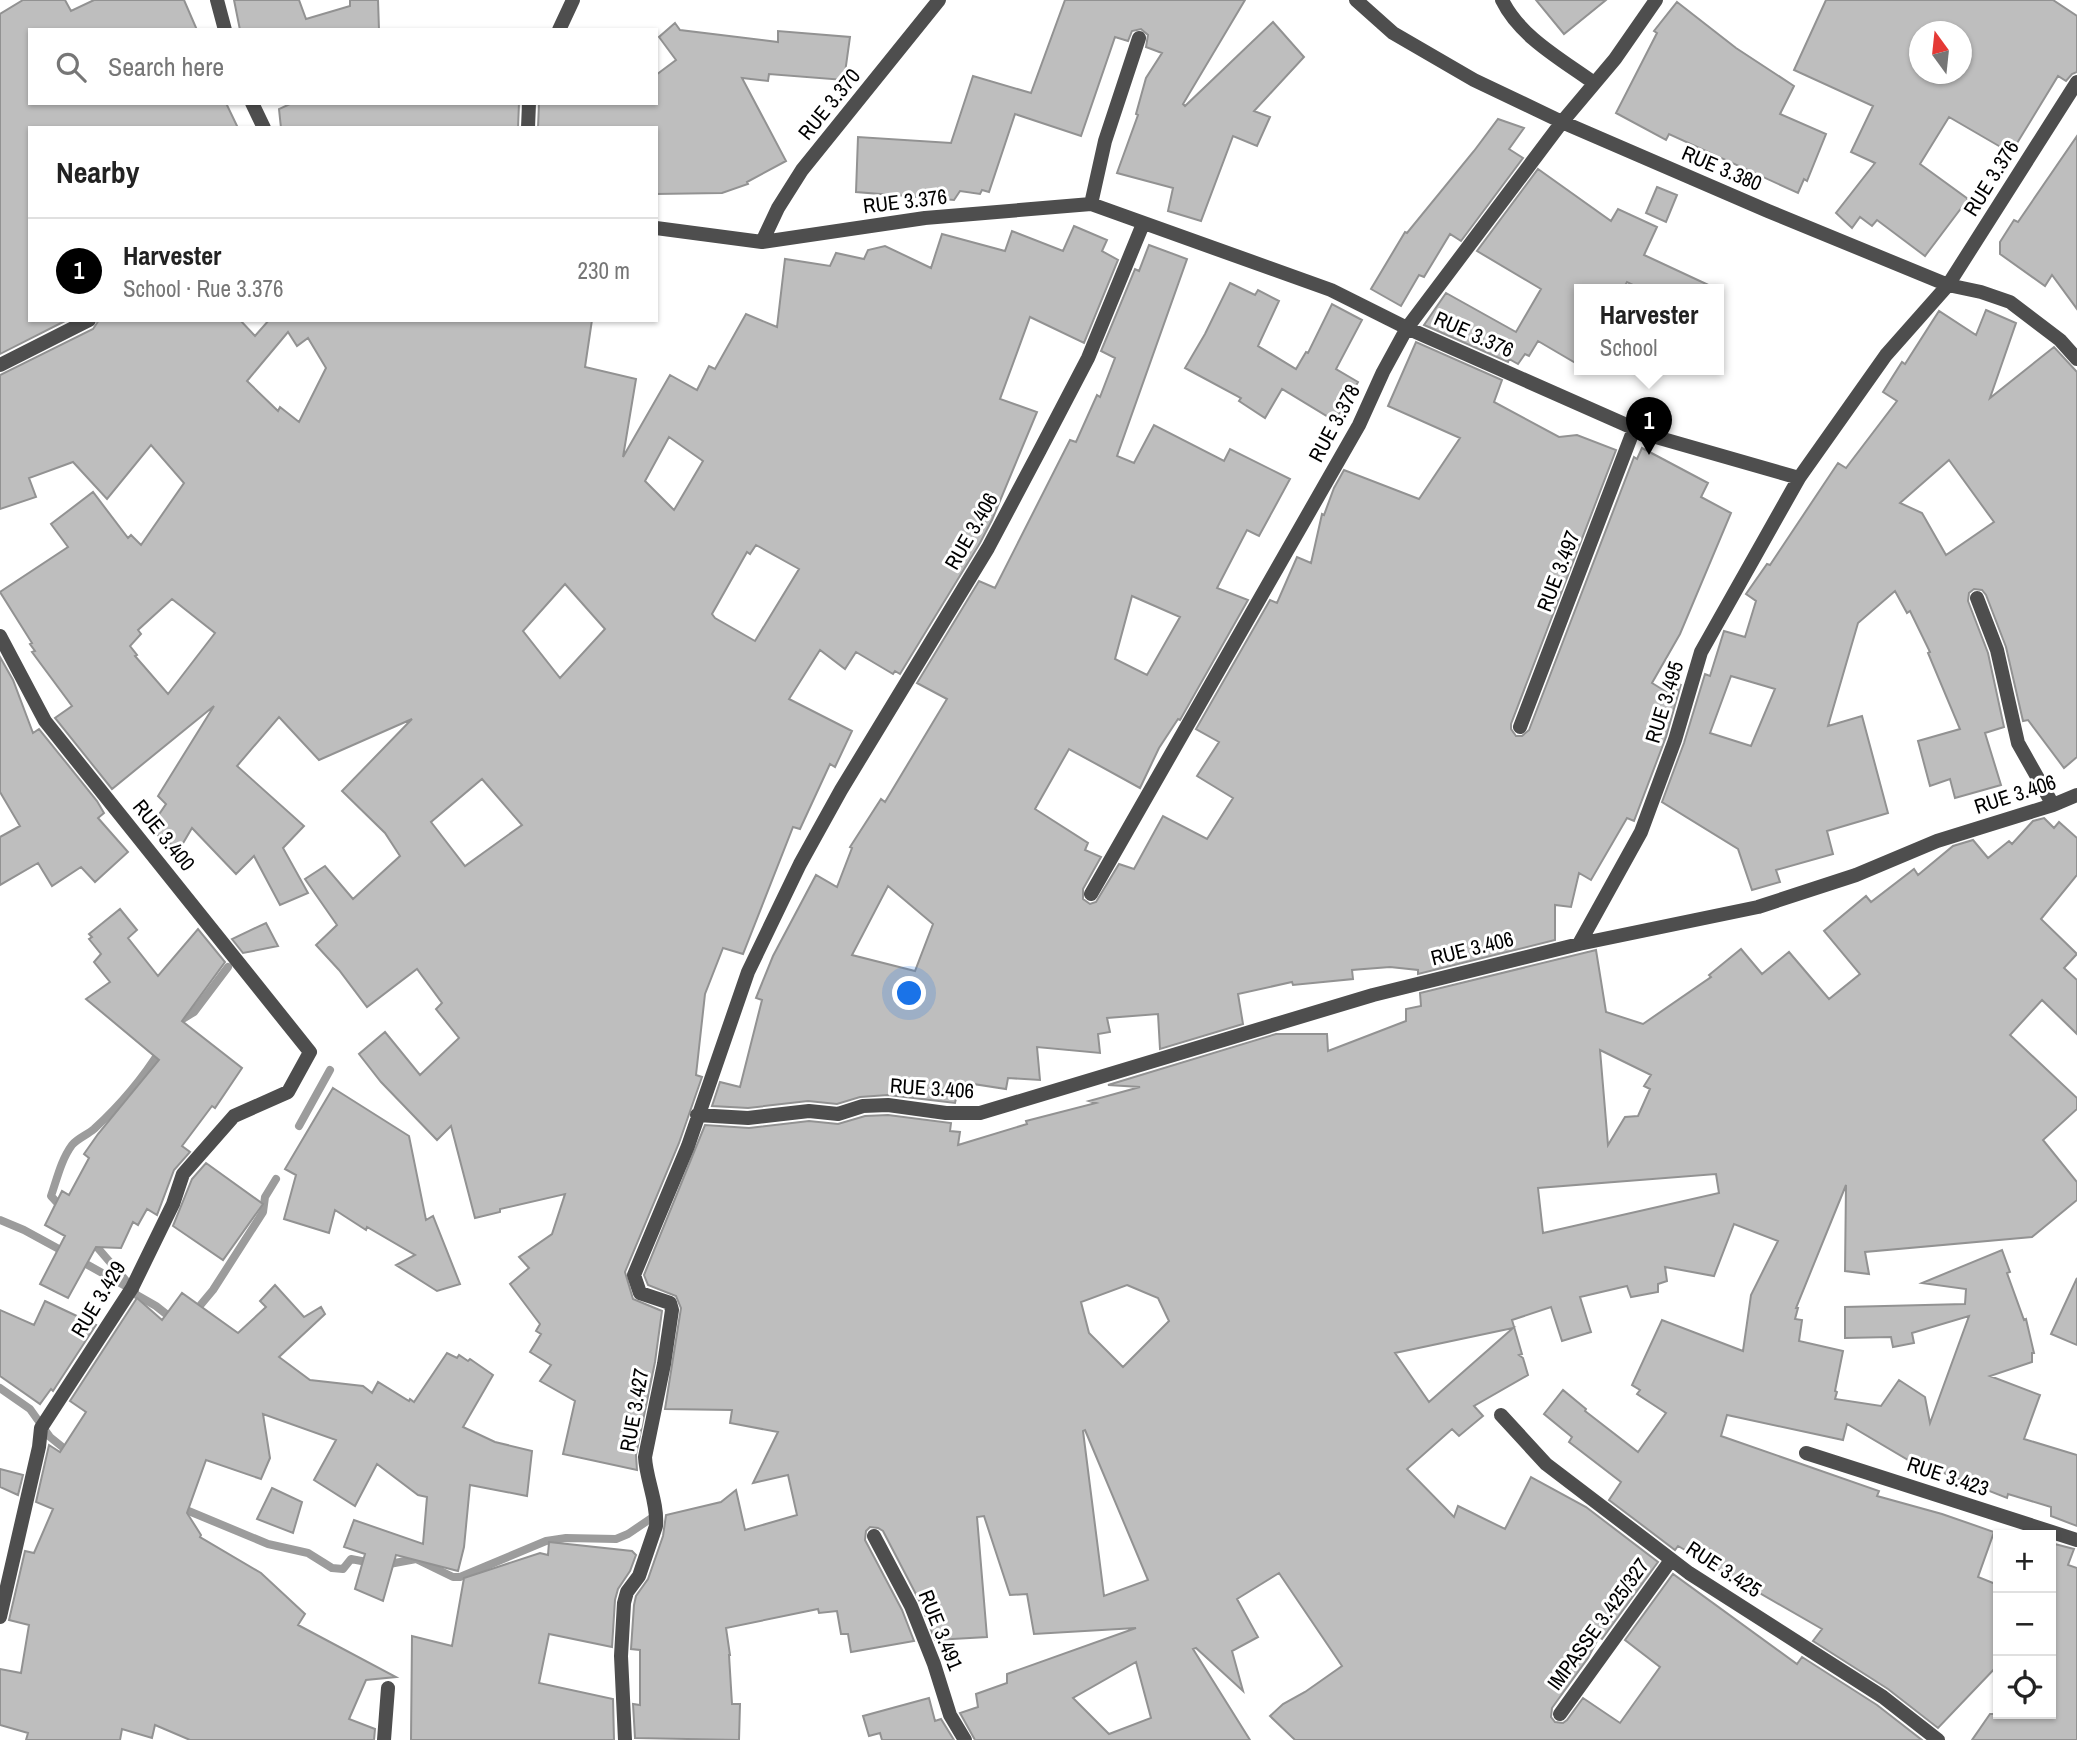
<!DOCTYPE html>
<meta charset="utf-8">
<style>
:root{--surface:#fff;--page:#f6f6f6;--text:#222;--muted:#767676;--line:#e0e0e0;--accent:#000}
body{margin:0;font-family:"Archivo Narrow",sans-serif;background:var(--page);color:var(--text)}
.controls{position:absolute;right:21px;bottom:21px;display:grid;overflow:hidden;border-radius:0px;box-shadow:0 2px 5px #0004}
.controls button{width:63px;height:63px;display:grid;place-items:center;padding:0;border:0;border-bottom:2px solid var(--line);background:var(--surface);color:var(--text);font:35px sans-serif}
.compass{position:absolute;left:1909px;top:21px;width:63px;height:63px;border-radius:50%;background:var(--surface);box-shadow:0 2px 5px #0004;rotate:345deg}
.you{position:absolute;left:910px;top:994px;width:24px;height:24px;margin:-18px;border:5px solid #fff;border-radius:50%;background:#1a73e8;box-shadow:0 0 0 10px #1a73e833}
.badge{display:grid;place-items:center;width:46px;height:46px;border-radius:50%;background:var(--accent);color:#fff;font-size:23px;font-weight:700}
.pin{position:absolute;translate:-50% -58px;filter:drop-shadow(0 2px 4px #0008)}
.pin::after{content:'';position:absolute;top:37px;width:24px;height:21px;background:inherit;clip-path:polygon(0 0,100% 0,50% 100%)}
.popup{position:absolute;left:1574px;top:284px;width:150px;height:91px;box-sizing:border-box;display:grid;place-content:center;border-radius:0px;background:var(--surface);filter:drop-shadow(0 2px 5px #0005);font-size:23px;white-space:nowrap;color:var(--muted)}
.popup b{font-size:26px;color:var(--text)}
.popup::after{content:'';position:absolute;left:50%;top:100%;margin-left:-14px;border:14px solid transparent;border-top-color:var(--surface)}
.list{margin:0;padding:0;list-style:none}
h2{display:flex;justify-content:space-between;align-items:center;height:91px;margin:0;padding:0 28px;font-size:30px}
h2 small{font-size:23px;font-weight:400;color:var(--muted)}
.list li{display:grid;grid-template-columns:46px 1fr auto;gap:21px;align-items:center;box-sizing:border-box;height:105px;padding:0 28px;border-top:2px solid var(--line)}
.list b{display:block;font-size:26px;white-space:nowrap}
.list p{margin:0;font-size:23px;white-space:nowrap;color:var(--muted)}
.list em{font-size:23px;font-style:normal;color:var(--muted)}
.icon{flex:none;width:38px;height:38px;fill:none;stroke:currentColor;stroke-width:2;stroke-linecap:round;stroke-linejoin:round}
.map{position:relative;flex:none;width:2077px;height:1740px;overflow:hidden}
.search{position:absolute;background:var(--surface);box-shadow:0 2px 5px #0004;left:28px;top:28px;width:630px;height:77px;display:flex;align-items:center;gap:18px;box-sizing:border-box;padding:0 24px;border-radius:0px;color:var(--muted);font-size:26px}
.panel{position:absolute;background:var(--surface);box-shadow:0 2px 5px #0004;left:28px;top:126px;width:630px;height:196px;border-radius:0px}
.map>svg:first-child{display:block}
</style>
<div class="map">
<svg width="2077" height="1740" viewBox="0 0 2077 1740">
<rect width="100%" height="100%" fill="#fff"/>
<g fill="none" stroke-linecap="round" stroke-linejoin="round">
<path stroke="#9c9c9c" stroke-width="8" d="M176 1023 194 1012 228 967
M299 1126 330 1070
M63 1209 51 1196C57 1179 61 1160 72 1145 78 1138 87 1135 94 1129 119 1106 143 1078 161 1049
M0 1220 24 1230 68 1254
M90 1239 135 1291V1294L156 1306 175 1321
M79 1260 129 1288
M193 1314 213 1290 263 1212 265 1197 276 1179
M0 1388 30 1409 50 1437 71 1454
M179 1507 268 1544 308 1553 332 1568 343 1569 351 1559 372 1563
M384 1565 416 1559 453 1577H460L546 1541 566 1538 616 1539 628 1534 653 1517"/>
</g>
<path fill="#bebebe" stroke="#929292" stroke-width="2" fill-rule="evenodd" d="M23 0H65L71 11 94 0H184L197 30H30V103H226L238 128H30V320H67L0 354V14Z
M234 0H299L306 19 350 6V0H378L379 30H240Z
M1065 0H1245L1183 104 1185 106 1273 22 1304 57 1254 111 1270 117 1257 146 1233 136 1201 221 1168 211 1173 188 1117 173 1138 115 1136 114 1146 78 1162 53 1146 47 1148 35 1141 29 1132 31 1128 41 1115 37 1081 136 1015 114 989 192 982 190 980 194 960 191 954 200 856 192 858 137 951 143 973 76 1031 93Z
M1536 0H1606L1564 34Z
M1826 0H2053L2077 16V72L2072 74 2066 81 2058 76 2011 153 1949 117 1920 164 1968 199 1925 256 1877 220 1872 226 1860 217 1852 228 1836 213 1875 163 1851 152 1873 106 1794 70ZM1920 32H1962V74H1920Z
M1677 2 1736 48 1794 86 1780 114 1826 134 1807 181 1804 179 1798 193 1669 134 1666 140 1616 113 1657 33 1654 31Z
M675 23 680 30 778 42V31L850 37 844 80 769 74 768 81 742 78 786 161 747 182 748 184 722 193 656 194V128H538L539 103H656V75L676 60 659 37Z
M292 103H519L518 128H281L279 109Z
M1498 119 1524 128 1509 149 1523 158 1461 241 1450 234 1424 277 1419 275 1401 306 1371 289 1405 232 1407 233 1474 151Z
M2077 136V309L2052 275 2045 286 2000 254V242L2014 220 2018 222Z
M1538 169 1611 221 1618 209 1657 227 1644 255 1717 289H1641L1627 282 1623 289H1579V365L1538 341 1529 356 1525 354 1518 364 1509 359 1508 362 1424 325 1446 293 1516 332 1541 289 1477 251Z
M1657 187 1677 195 1666 222 1646 213Z
M1074 226 1107 240 1102 251 1118 260 1084 343 1030 317 1000 399 1037 412 992 520 980 543 900 674 895 671 893 674 856 652 845 669 820 650 789 699 852 731 835 767 830 764 800 829 793 827 743 954 723 948 705 994 696 1075 702 1077 679 1143 625 1272 633 1299 662 1311 655 1362 636 1455 637 1470 563 1454 575 1401 540 1381 551 1365 530 1352 541 1334 536 1331 540 1324 510 1284 529 1268 519 1257 552 1234 565 1194 500 1209V1212L475 1218 451 1126 437 1140 381 1082 359 1054 385 1032 420 1075 459 1038 436 1009 442 1003 417 969 367 1007 339 970 316 945 337 925 305 879 325 866 353 899 400 856 385 833 342 791 412 719 319 760 279 717 237 766 304 826 283 848 308 893 280 905 254 856 236 874 192 828 179 850 149 829 166 804 158 796 214 706 112 789 55 718 72 706 32 652 35 651 30 644 32 643 0 592 68 547 51 524 93 492 128 538 131 535 141 545 184 483 151 445 107 499 73 462 29 478 36 497 0 509V375L93 329 99 320H240L255 336 269 320H592L585 367 636 379 623 457 670 375 697 390 709 366 715 369 746 314 777 327 785 259 830 266 836 253 864 259 868 250 885 246 931 268 942 234 1005 251 1012 231 1063 251ZM288 332 297 346 308 338 326 368 299 422 280 407 278 411 247 381ZM669 437 703 461 674 510 645 481ZM756 545 799 569 755 641 715 618 712 614 747 552 750 554ZM565 584 605 629 560 678 523 631ZM172 599 215 633 168 694 135 656 137 655 130 646 141 634 138 630ZM482 779 522 825 465 866 431 822Z
M1149 245 1187 259 1117 456 1134 463 1154 425 1224 461 1230 449 1290 479 1259 536 1247 530 1217 588 1248 600 1180 720 1178 719 1159 748 1140 788 1069 749 1035 809 1088 843 1085 850 1101 857 1083 889V899L1090 904 1096 902 1119 864 1134 869 1163 816 1207 839 1233 798 1197 776 1219 742 1196 729 1270 600 1277 603 1297 557 1311 563 1322 514 1324 515 1334 488 1344 470 1419 499 1460 438 1388 406 1416 342 1502 380 1494 402 1559 437 1577 435 1616 450 1511 724V729L1516 736H1522L1529 730 1634 457 1637 459 1642 448 1708 483 1701 497 1731 513 1680 634 1652 683 1673 696 1681 684 1666 737 1634 821 1627 818 1591 880 1579 873 1571 907 1555 905V940L1418 974V970L1390 967 1352 970 1353 979 1293 985 1292 982 1238 994 1243 1024 1160 1049 1158 1014 1107 1018 1110 1032 1098 1034 1100 1053 1037 1047 1040 1080 1008 1078 1006 1089 960 1082 955 1103 888 1095 860 1097 837 1104 808 1101 748 1108 712 1106 720 1082 740 1087 762 1000 756 998 773 956 816 875 837 887 852 848 850 847 881 799 885 802 947 699 917 683 979 581 995 588 1070 440 1076 442 1097 395 1100 397 1115 358 1101 351 1135 269 1139 271ZM1132 596 1180 617 1147 675 1115 659ZM888 886 933 924 915 971 852 955Z
M1230 283 1255 295 1258 290 1279 301 1258 346 1296 369 1306 352 1308 353 1332 304 1362 320 1336 369 1358 382 1335 421 1282 389 1265 418 1239 401 1241 398 1185 368 1205 334Z
M1986 310 2016 323 1990 398 2054 347 2077 372V757L2064 768 2028 720 2023 721 2006 647 1986 595 1982 590 1974 589 1969 593 1968 601 1988 653 2004 727 1985 733 2001 785 1955 798 1950 779 1930 786 1918 741 1960 729 1928 653 1930 652 1910 611 1907 613 1895 591 1858 623 1828 726 1862 716 1888 813 1827 831 1833 854 1776 870 1780 882 1752 890 1738 849 1662 802 1684 743 1705 674 1710 676 1724 631 1745 637 1756 601 1746 594 1767 564 1770 565 1838 463 1846 468 1897 401 1883 392 1902 362 1905 364 1939 311 1976 335ZM1949 460 1994 522 1946 555 1922 513 1900 503ZM1731 676 1775 689 1751 746 1710 733Z
M0 657 13 680 33 733 39 729 97 801 104 813 98 818 128 852 95 882 81 867 52 886 38 863 0 885V837L20 826 0 792Z
M2044 818 2054 828 2059 822 2077 838V875L2041 919 2077 954 2064 968 2077 980V1034L2042 1000 2010 1035 2077 1098V1109L2043 1140 2077 1182V1200L2032 1237 1865 1252 1869 1274 1845 1271 1846 1185 1796 1308H1798L1795 1319 1802 1320 1799 1341 1843 1351 1835 1391 1837 1392 1835 1399 1881 1406 1899 1380 1925 1397 1930 1423 1969 1316 1912 1333 1914 1343 1893 1347 1891 1337 1845 1338V1307L1965 1304 1966 1289 1922 1283 2002 1250 2010 1272 2007 1273 2024 1320 2026 1319 2034 1353H2032V1362L1990 1376 2040 1395 2024 1439 2077 1455V1526L2051 1516V1507L2008 1494 2007 1498 1916 1462 1915 1464 1847 1424 1843 1440 1727 1415 1721 1436 1879 1491 1877 1496 1942 1514 1994 1532 1978 1577 1998 1585V1665L1938 1728 1888 1689 1813 1641 1822 1629 1678 1546 1675 1550 1609 1500 1621 1482 1569 1442 1572 1437 1544 1414 1563 1390 1586 1409 1585 1411 1638 1452 1666 1413 1637 1394 1640 1390 1632 1385 1662 1320 1743 1351 1751 1295 1778 1241 1734 1224 1714 1276 1665 1267 1667 1281 1658 1284V1292L1631 1297 1627 1286 1580 1297 1591 1332 1562 1341 1551 1307 1512 1320 1522 1354 1519 1355 1523 1358 1528 1375 1474 1406 1483 1416 1459 1436 1452 1429 1407 1469 1454 1517 1458 1506 1505 1529 1531 1477 1586 1507 1658 1562 1602 1639 1599 1637 1588 1658 1552 1708 1551 1717 1555 1722 1563 1723 1567 1720 1583 1698 1620 1723 1660 1667 1625 1640 1673 1574 1797 1664 1802 1657 1877 1705 1922 1740H1295L1270 1716 1283 1704 1305 1692 1342 1666 1279 1573 1237 1599 1258 1637 1232 1651 1243 1691 1196 1648 1193 1649 1250 1740H975L960 1713 978 1707 976 1694 1007 1683V1674L1136 1628 1034 1634 1027 1594 1010 1595 984 1516 977 1517 987 1637 935 1640 920 1602 883 1531 878 1528 870 1527 866 1531 865 1540 902 1610 914 1641 851 1652 848 1634H841L837 1611 819 1613 818 1609 726 1628 730 1655H729L732 1704H740L739 1740 635 1738 633 1704 640 1705V1650L631 1649 634 1605 636 1596 648 1579 663 1536 666 1515 721 1502 736 1490 745 1530 797 1515 788 1475 753 1483 778 1432 730 1423 732 1410 665 1409 681 1308 676 1296 648 1285 644 1275 705 1125 749 1128 809 1121 838 1124 865 1116 888 1115 951 1123 950 1131 960 1132 958 1145 1027 1124 1026 1121 1096 1103 1089 1101 1140 1087 1108 1085 1276 1034H1327L1328 1051 1406 1021V1009L1421 1006 1420 993 1596 950 1606 1012 1643 1024 1711 977 1709 975 1741 949 1762 974 1789 952 1829 999 1860 974 1824 931 1866 896 1871 902 1914 869 1918 875 1953 846 1973 840 1988 858 2009 841 2012 844 2033 821ZM1600 1050 1651 1075 1644 1086 1650 1089 1638 1116 1625 1117 1608 1145ZM1716 1174 1719 1193 1543 1233 1538 1188ZM1127 1285 1158 1298 1169 1321 1123 1367 1089 1333 1081 1302ZM1513 1328 1429 1402 1395 1353ZM1085 1430 1148 1580 1104 1596 1083 1431ZM1136 1662 1151 1718 1109 1734 1073 1698Z
M120 909 137 930 128 938 158 976 198 929 225 962 182 1021 242 1068 215 1108 212 1106 182 1146 190 1152 174 1170 157 1215 147 1209 138 1225 133 1222 121 1248 96 1247 68 1298 40 1284 65 1236 45 1225 62 1191 69 1195 89 1158 84 1154 98 1134 159 1060 86 999 110 982 94 962 101 954 89 939 92 937 89 934Z
M266 923 278 946 243 953 232 939Z
M333 1088 409 1136 426 1220 433 1216 460 1284 437 1291 396 1265 415 1255 367 1227 366 1230 335 1210 329 1233 284 1219 296 1175 285 1169Z
M206 1163 263 1204 223 1260 173 1226 192 1179Z
M2077 1278V1345L2051 1334Z
M275 1285 304 1317 321 1307 325 1314 279 1357 310 1380 363 1386 372 1393 378 1382 409 1401 410 1399 414 1402 447 1353 457 1358 459 1355 468 1361 470 1359 493 1375 463 1427 495 1442 532 1451 527 1496 470 1485 464 1547 458 1571 396 1555 383 1601 355 1589 365 1554 344 1547 354 1520 423 1544 427 1497 418 1495 377 1464 355 1506 314 1480 336 1440 263 1414 270 1458 261 1479 206 1460 187 1513 201 1535 200 1537 261 1573 305 1614 298 1625 396 1677 366 1680 349 1719 375 1729 374 1740H190L155 1725 152 1738 122 1729 120 1740H26L28 1733 0 1725V1669L21 1673 29 1625 9 1620 25 1551 34 1553 53 1509 36 1502 49 1445 60 1452 86 1412 70 1401 137 1298 162 1320 182 1293 238 1333 266 1307 260 1301Z
M45 1301 96 1325 53 1391 51 1389 40 1404 0 1376V1310L34 1325Z
M0 1469 23 1475 18 1495 0 1487Z
M272 1488 302 1502 293 1533 257 1519Z
M549 1542 632 1551 636 1555 630 1571 618 1589 615 1600 612 1647 549 1634 539 1683 613 1699 614 1740H411L412 1636 452 1646 464 1578 540 1553 548 1555Z
M2051 1543 2074 1549 2068 1565 2077 1568V1740H1972L1990 1714H2051Z
M929 1698 935 1721 941 1719 954 1740H882L880 1733 869 1736 863 1716Z"/>
<g fill="none" stroke-linecap="round" stroke-linejoin="round">
<path stroke="#4e4e4e" stroke-width="14" d="M217 0 225 30
M1356 0 1393 33 1474 80 1562 122 1768 211 1948 285 1981 292 2010 302 2060 340 2077 359
M1502 0C1520 37 1561 59 1594 83
M559 30 573 0
M252 103 264 128
M528 128 529 103
M1091 204 1105 141 1139 38
M656 228 762 242 925 218 1091 204 1331 290 1407 328 1649 435 1799 478 1886 355 1948 285 2077 82
M762 242 778 208 802 170 939 0
M0 365 89 320
M1977 598 1997 650 2018 743 2053 805
M0 636 45 721 310 1052 288 1092 234 1116 183 1174 173 1204 132 1288 41 1428 39 1447 0 1617
M1520 727 1634 429
M1091 894 1359 425 1383 372 1407 328 1562 122 1615 59 1656 0
M1579 944 1641 832 1675 740 1701 652 1799 478
M697 1115 748 1118 809 1111 838 1114 863 1106 888 1105 946 1113H980L1373 995 1579 944 1758 907 1856 875 1937 841 2053 805 2077 795
M1501 1415 1546 1464 1689 1573 1883 1697 1938 1740
M1806 1453 2077 1540
M874 1536 911 1606 934 1664 950 1715 965 1740
M1560 1714 1671 1560
M384 1740 388 1688
M625 1740 621 1656 624 1603 627 1592 639 1576 656 1526C658 1503 646 1479 645 1457L664 1364 672 1310 670 1303 640 1293 634 1275 688 1146 748 972 800 864 841 790 988 548 1040 450 1088 358 1143 224"/>
</g>
<g text-anchor="middle" dominant-baseline="central" stroke-width="6" stroke-linejoin="round" paint-order="stroke">
<g font-size="21" fill="#000" stroke="#fff">
<text transform="translate(829 104) rotate(-51)">RUE 3.370</text>
<text transform="translate(1722 168) rotate(23)">RUE 3.380</text>
<text transform="translate(1991 178) rotate(-58)">RUE 3.376</text>
<text transform="translate(905 201) rotate(-7)">RUE 3.376</text>
<text transform="translate(1474 334) rotate(24)">RUE 3.376</text>
<text transform="translate(1334 423) rotate(-62)">RUE 3.378</text>
<text transform="translate(971 531) rotate(-60)">RUE 3.406</text>
<text transform="translate(1558 571) rotate(-69)">RUE 3.497</text>
<text transform="translate(1664 702) rotate(-73)">RUE 3.495</text>
<text transform="translate(2015 794) rotate(-18)">RUE 3.406</text>
<text transform="translate(164 835) rotate(51)">RUE 3.400</text>
<text transform="translate(1472 948) rotate(-14)">RUE 3.406</text>
<text transform="translate(932 1088) rotate(4)">RUE 3.406</text>
<text transform="translate(98 1299) rotate(-59)">RUE 3.429</text>
<text transform="translate(634 1410) rotate(-80)">RUE 3.427</text>
<text transform="translate(1948 1476) rotate(18)">RUE 3.423</text>
<text transform="translate(1724 1569) rotate(33)">RUE 3.425</text>
<text transform="translate(1598 1624) rotate(-54)">IMPASSE 3.425/327</text>
<text transform="translate(941 1630) rotate(68)">RUE 3.491</text>
</g>
</g>
</svg>
<div class="controls">
<button>+</button>
<button>−</button>
<button><svg class="icon" aria-label="locate" viewBox="0 0 24 24"><circle cx="12" cy="12" r="6"/><path d="M12 2v4M12 18v4M2 12h4M18 12h4"/></svg></button>
</div>
<svg class="compass" viewBox="-18 -18 36 36"><path d="M0-13l5 13h-10z" fill="#e53935"/><path d="M0 13l5-13h-10z" fill="#767676"/></svg>
<div class="you"></div>
<div class="pin badge" style="left:1649px;top:455px">1</div>
<div class="popup"><b>Harvester</b>School</div>
<div class="search"><svg class="icon" aria-label="search" viewBox="0 0 24 24"><circle cx="10" cy="10" r="6"/><path d="M15 15l6 6"/></svg>Search here</div>
<section class="panel">
<h2>Nearby<small></small></h2>
<ul class="list">
<li><span class="badge">1</span><div><b>Harvester</b><p>School · Rue 3.376</p></div><em>230 m</em></li>
</ul>
</section>
</div>
